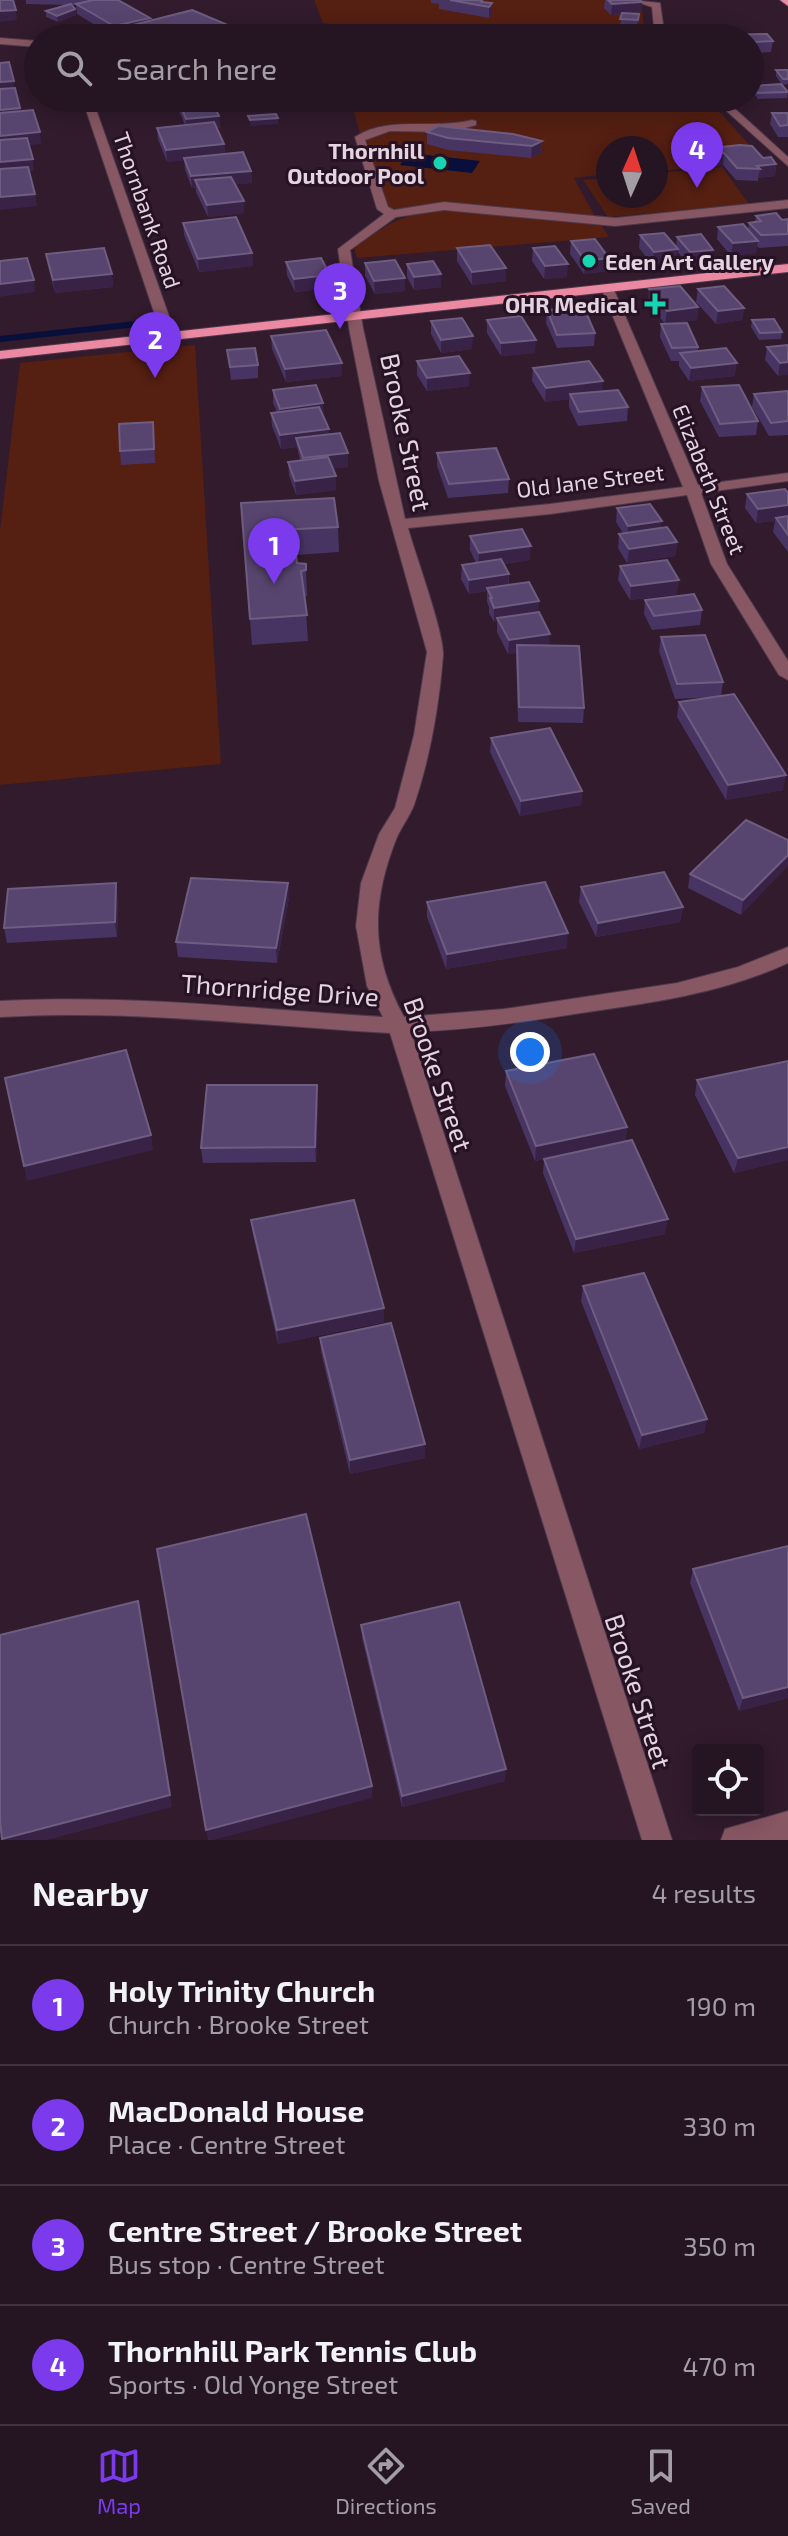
<!DOCTYPE html>
<meta charset="utf-8">
<style>
:root{--surface:#251422;--page:#31212f;--text:#f1f3f6;--muted:#a39ea5;--line:#423340;--accent:#7c3aed}
body{margin:0;font-family:"Exo 2",sans-serif;background:var(--page);color:var(--text)}
.controls{position:absolute;right:24px;bottom:24px;display:grid;overflow:hidden;border-radius:8px;box-shadow:0 4px 20px #0003}
.controls button{width:72px;height:72px;display:grid;place-items:center;padding:0;border:0;border-bottom:2px solid var(--line);background:var(--surface);color:var(--text);font:40px sans-serif}
.compass{position:absolute;left:596px;top:136px;width:72px;height:72px;border-radius:50%;background:var(--surface);box-shadow:0 4px 20px #0003;rotate:3deg}
.you{position:absolute;left:530px;top:1052px;width:28px;height:28px;margin:-20px;border:6px solid #fff;border-radius:50%;background:#1a73e8;box-shadow:0 0 0 12px #1a73e833}
.badge{display:grid;place-items:center;width:52px;height:52px;border-radius:50%;background:var(--accent);color:#fff;font-size:26px;font-weight:700}
.pin{position:absolute;translate:-50% -66px;filter:drop-shadow(0 2px 4px #0008)}
.pin::after{content:'';position:absolute;top:42px;width:28px;height:24px;background:inherit;clip-path:polygon(0 0,100% 0,50% 100%)}
.list{margin:0;padding:0;list-style:none}
h2{display:flex;justify-content:space-between;align-items:center;height:104px;margin:0;padding:0 32px;font-size:34px}
h2 small{font-size:26px;font-weight:400;color:var(--muted)}
.list li{display:grid;grid-template-columns:52px 1fr auto;gap:24px;align-items:center;box-sizing:border-box;height:120px;padding:0 32px;border-top:2px solid var(--line)}
.list b{display:block;font-size:30px;white-space:nowrap}
.list p{margin:0;font-size:26px;white-space:nowrap;color:var(--muted)}
.list em{font-size:26px;font-style:normal;color:var(--muted)}
.icon{flex:none;width:44px;height:44px;fill:none;stroke:currentColor;stroke-width:2;stroke-linecap:round;stroke-linejoin:round}
.map{position:relative;flex:none;width:788px;height:1840px;overflow:hidden}
.search{position:absolute;background:var(--surface);box-shadow:0 4px 20px #0003;left:24px;right:24px;top:24px;height:88px;display:flex;align-items:center;gap:20px;box-sizing:border-box;padding:0 28px;border-radius:44px;color:var(--muted);font-size:30px}
.sheet{height:584px;background:var(--surface)}
nav{display:flex;justify-content:space-around;align-items:center;box-sizing:border-box;height:112px;border-top:2px solid var(--line);background:var(--surface);font-size:22px;color:var(--muted)}
nav a{display:grid;justify-items:center;gap:4px}
nav .on{color:var(--accent)}
.map>svg:first-child{display:block}
</style>
<div class="map">
<svg width="788" height="1840" viewBox="0 0 788 1840">
<rect width="100%" height="100%" fill="#311b2d"/>
<path fill="#551f12" d="M314 0H641L644 28 653 38H333L329 24 323 23Z
M350 98H707L754 150 701 156 709 167 656 171V148H608V174L574 178 596 218 454 205 382 212Z
M722 167 749 204 608 217 583 180 608 178V196H656V173Z
M442 210 600 223 609 237 357 258 354 248C392 222 394 217 442 210Z
M195 345 221 764 0 785V531L20 363Z"/>
<path fill="#080f3b" d="M409 153 480 161 472 173 400 165Z"/>
<g fill="none" stroke-linecap="round" stroke-linejoin="round">
<path stroke="#080f3b" stroke-width="6" d="M0 339 146 323"/>
<g stroke="#4d394a" stroke-width="2">
<path id="minor" d="M631 0 660 3 665 38H655L652 7Z
M0 38 38 41V47L0 44Z
M82 98H92L176 336 174 339 162 336Z
M712 98H723L788 157V166Z
M472 120 476 121V125L450 132 390 131 365 140 388 207 394 210 444 202 615 218 788 200V208L615 226 444 210 396 217 350 250 363 328 405 519 550 504 683 487 602 290 608 286 614 290 698 485 788 473V481L701 493 727 564 788 661V680L779 675 711 564 687 495 550 514 408 528C415 554 445 635 443 656 439 706 430 758 414 805 410 816 402 826 397 837 371 902 370 955 404 1017L504 1009 677 983 738 967 788 947V963C723 993 652 1003 581 1013 525 1022 468 1030 411 1032L672 1840H642L390 1033C259 1026 131 1009 0 1017V1001C128 994 255 1009 383 1017L367 986 356 926 361 883 379 834 395 808 414 735 427 652 379 481 349 328 338 249 384 214 377 209 355 137C389 115 432 130 472 120Z
M788 1811V1840H721L725 1829Z"/>
</g>
<g stroke="#4d394a" stroke-width="2">
<path id="major" d="M780 0H788V6Z
M788 264V272L0 359V351Z"/>
</g>
<use href="#minor" fill="#875763" fill-rule="evenodd"/>
<use href="#major" fill="#eb89a3" fill-rule="evenodd"/>
</g>
<path fill="#483462" d="M26 0H118L150 18 151 21 243 38H145L138 35V31L115 37 77 14 76 5H71L75 9 76 15 58 22 46 17V11L69 5 26 4Z
M431 0H484V2L492 3V13L489 18 439 9V4L431 3Z
M605 0H640L641 12 625 14H639L637 26 620 25 622 14 611 15 604 8Z
M767 34 773 41 771 52 753 53 759 61 757 72H750V38H722L723 35Z
M776 70H788V84L782 85 776 76Z
M752 86 788 92 787 98 758 99 752 91Z
M159 98H213L214 103H213L219 116 220 128H217L224 144 225 154 251 171 252 183 235 184 244 213 208 217 196 192V188H192L185 170 184 160 167 162 158 139 157 128 185 125 177 106 163 107Z
M772 113H788V137H778L770 124Z
M427 132 542 141 541 153 531 158 448 150 427 144Z
M711 148 763 158 776 164 775 176 758 178V181L736 180 723 165 715 166 709 160Z
M756 216 782 220 788 219V246L759 248 757 246 756 253 731 256 717 239 718 227 748 230 749 223 755 222Z
M183 223 252 253 253 266 199 272 184 235Z
M640 235 676 248 677 237 712 262 688 265 677 251 676 262 652 264 639 248Z
M571 241 609 258 608 271 584 274 570 254Z
M457 248 506 268V281L472 285 457 261Z
M533 248 567 277 544 279 532 261Z
M46 254 112 274 113 287 55 293 48 266Z
M286 262 330 275V288L295 292 287 275Z
M365 263 405 278V291L375 294 365 276Z
M407 264 441 274V287L414 290 407 277Z
M649 289 698 307 697 320 666 324 698 347V351L735 376 689 381 679 366V361H671L660 337 661 324H665L648 302Z
M698 289 744 308 742 320 716 324 696 302Z
M547 310 595 333 594 346 557 348 546 323Z
M487 320 535 353 501 356 487 333Z
M752 320 782 332 781 339 759 340 751 327Z
M431 321 472 349 441 353 431 334Z
M271 336 342 363V376L286 382 272 349Z
M788 345 778 376 765 360 767 347Z
M227 350 258 365V378L231 380Z
M417 361 469 386 427 391 417 375Z
M533 368 602 391 628 407 627 421 578 426 569 407V399L545 402 532 381Z
M702 387 758 421 756 435 719 437 700 401Z
M273 390 324 417 329 429V434L348 453V467L332 468 336 476V490L296 495 289 475 288 462 300 460 297 447 281 449 272 426 271 413 277 412 273 403Z
M788 391V435L769 436 752 407 754 394Z
M154 436 155 463 121 465 120 451Z
M437 453 509 479 508 493 448 498 437 466Z
M788 493V552L773 532 775 521 756 523 745 508 747 494Z
M241 503 338 527 339 552 296 555 297 563 306 570 307 596H305L308 641 252 645Z
M617 508 661 528 677 542 675 556 627 563 618 548 619 534 623 533 616 522Z
M470 536 530 560 504 564 509 574V585L538 612 550 646 584 708 583 723 518 722 516 653 508 654 497 632V621L494 622 489 613V607L487 602V591L469 594 461 579 462 565 476 563 470 550Z
M620 566 677 594 630 600 618 580Z
M645 600 702 610 700 625 652 630 644 614Z
M661 637 723 682 721 696 783 790 726 800 677 717 679 702 716 697 675 699 659 651Z
M491 738 582 791 581 805 520 816 490 752Z
M788 840 741 915 688 888 690 874Z
M581 887 683 907 680 922 596 937 579 902Z
M118 898 117 937 7 943 4 928Z
M289 898 277 963 178 957 176 942Z
M427 902 567 948 446 969 427 917Z
M788 1061V1160L734 1173 695 1095 697 1080Z
M506 1071 627 1127 625 1142 665 1234 574 1253 543 1173 544 1159 535 1161 505 1086Z
M318 1099 316 1162 203 1163 201 1148Z
M251 1220 384 1322 278 1344 253 1235Z
M583 1286 707 1419 704 1433 639 1449 581 1301Z
M320 1338 425 1458 350 1474 321 1352Z
M693 1569 788 1698 739 1711 690 1583Z
M361 1625 505 1781 402 1807 362 1638Z"/>
<path fill="#382347" d="M642 2 641 12 611 15 612 4Z
M492 3V13L489 18V7Z
M75 9 76 15 58 22 57 16Z
M16 10 17 20 0 22V11Z
M150 18 151 28 137 24 138 31 115 37 114 26Z
M242 31 243 38H219Z
M14 81 15 93 0 94V82Z
M162 98H177V106L163 107Z
M20 108 22 119 0 121V110Z
M219 116 220 128 187 131 186 119Z
M278 118V124L250 126V120Z
M40 132 41 144 0 148V136Z
M542 141 541 153 531 158 532 146Z
M224 144 225 156 167 162 166 150Z
M724 153 723 165 715 166 716 154Z
M33 159 34 171 0 174V162Z
M776 164 775 176 758 178 760 169 757 166Z
M251 171 252 183 199 188 195 180 196 188H192L191 176Z
M35 194 37 206 0 210V197Z
M244 201V213L208 217 207 205Z
M758 241 756 253 731 256 733 243Z
M678 249 676 262 652 264 654 252Z
M713 250 712 262 688 265 690 252Z
M252 253 253 266 199 272 198 259Z
M609 258 608 271 584 274 585 261Z
M568 264 567 277 544 279 545 266Z
M506 268V281L472 285V272Z
M112 274 113 287 55 293 53 280Z
M441 274V287L414 290V277Z
M330 275V288L295 292 294 279Z
M405 278V291L375 294 374 281Z
M34 280 35 292 0 297V284Z
M698 307 697 320 665 324 667 311Z
M744 308 742 320 716 324 718 311Z
M473 336 472 349 441 353V340Z
M536 340 535 353 501 356V343Z
M788 362V375L778 376 780 363Z
M342 363V376L286 382 285 369Z
M737 363 735 376 689 381 691 368Z
M470 373 469 386 427 391V378Z
M603 381 602 395 570 394 569 399 545 402 546 388Z
M323 403 324 417 280 422V409Z
M329 429V443L296 438 297 447 281 449 280 435Z
M348 453V467L304 472 303 458Z
M336 476V490L296 495 295 481Z
M788 505V519L776 518 775 521 756 523 758 509Z
M662 521 660 535 627 540 628 526Z
M677 542 675 556 627 563 629 549Z
M531 546 530 560 478 567 479 553Z
M509 574 508 588H487V591L469 594V580Z
M679 580 677 594 630 600 631 586Z
M539 601 538 616 497 618V621L494 622V608Z
M550 634 549 648 517 645 516 653 508 654 509 640Z
M786 775 783 790 726 800 728 785Z
M582 791 581 805 520 816 521 801Z
M788 855V866L741 915 743 900Z
M116 883 118 898 117 937 115 922Z
M288 883 289 898 277 963 276 948Z
M683 907 680 922 596 937 598 923Z
M568 933 567 948 446 969 447 954Z
M317 1085 318 1099 316 1162 315 1147Z
M627 1127 625 1142 535 1161 536 1146Z
M151 1135 153 1150 27 1181 24 1166Z
M788 1147V1160L734 1173 738 1158Z
M668 1219 665 1234 574 1253 576 1239Z
M384 1308V1322L278 1344 277 1330Z
M707 1419 704 1433 639 1449 642 1435Z
M425 1444V1458L350 1474V1460Z
M138 1601 172 1807 47 1840H2Z
M788 1687V1698L739 1711 743 1698Z
M506 1769 505 1781 402 1807V1796Z
M372 1786V1798L213 1840H208L206 1830Z"/>
<path fill="#58456f" stroke="#6e5c81" stroke-width="2" d="M0 0H13L16 10 0 11Z
M93 0H118L150 18 114 26 76 4Z
M450 0H482L481 2 492 3 489 7Z
M608 0H640L642 2 612 4Z
M71 4 75 9 57 16 46 11Z
M192 10 242 31 219 38H168L137 24Z
M622 13 639 14 638 20 620 19Z
M767 34 773 41 750 42V38H724L723 35Z
M750 50 759 61H750Z
M9 62 14 81 0 82V63Z
M776 70H788V79H783Z
M781 84 788 92 758 93 752 86Z
M15 88 20 108 0 110V89Z
M177 98H210L219 116 186 119Z
M33 110 40 132 0 136V113Z
M772 113H788V125L780 126Z
M276 114 278 118 250 120 248 116Z
M214 122 224 144 166 150 157 128Z
M438 126 513 134 542 141 532 146 448 138 427 132Z
M27 138 33 159 0 162V140Z
M740 145 752 146 763 158 771 157 776 164 757 166 760 169 737 168 724 153 716 154 711 148Z
M243 152 251 171 191 176 184 158Z
M28 167 35 194 0 197V169Z
M231 177 244 201 207 205 195 180Z
M776 213 782 220 788 219V234L761 235 749 223 761 221 756 216Z
M236 217 252 253 198 259 183 223Z
M743 224 758 241 733 243 718 227Z
M664 233 678 249 654 252 640 235Z
M701 234 713 250 690 252 677 237Z
M595 239 609 258 585 261 571 241Z
M490 245 506 268 472 272 457 248Z
M555 246 568 264 545 266 533 248Z
M104 248 112 274 53 280 46 254Z
M27 258 34 280 0 284V261Z
M321 258 330 275 294 279 286 262Z
M395 260 405 278 374 281 365 263Z
M433 261 441 274 414 277 407 264Z
M680 286 698 307 667 311 649 289Z
M724 286 744 308 718 311 698 289Z
M584 308 595 333 557 335 547 310Z
M521 316 536 340 501 343 487 320Z
M462 318 473 336 441 340 431 321Z
M774 319 782 332 760 333 752 320Z
M687 323 698 347 672 348 661 324Z
M326 330 342 363 285 369 271 336Z
M788 345V362L780 363 767 347Z
M255 348 258 365 230 367 227 350Z
M726 348 737 363 691 368 680 353Z
M459 356 470 373 427 378 417 361Z
M589 361 603 381 546 388 533 368Z
M316 385 323 403 280 409 273 390Z
M739 385 758 421 720 424 702 387Z
M618 390 628 407 579 412 570 394Z
M788 391V421L771 423 754 394Z
M319 407 329 429 280 435 271 413Z
M153 422 154 449 120 451 119 424Z
M340 433 348 453 303 458 296 438Z
M496 448 509 479 449 484 437 453Z
M328 457 336 476 295 481 288 462Z
M785 489 788 493V505L758 509 747 494Z
M334 498 338 527 279 530 282 555H296L297 563 306 564V570L301 571 307 615 250 619 241 503Z
M650 504 662 521 628 526 617 508Z
M788 516V535L776 518Z
M667 527 677 542 629 549 619 534Z
M522 529 531 546 479 553 470 536Z
M501 559 509 574 469 580 462 565Z
M667 560 679 580 631 586 620 566Z
M529 582 539 601 494 608 490 598H492L487 588Z
M694 594 702 610 654 616 645 600Z
M539 612 550 634 509 640 497 618Z
M705 635 723 682 677 684 661 637Z
M517 645 579 646 584 708 519 707Z
M734 694 786 775 728 785 679 702Z
M550 728 582 791 521 801 491 738Z
M746 820 788 840V855L743 900 690 874Z
M664 872 683 907 598 923 581 887Z
M191 878 288 883 276 948 176 942Z
M545 882 568 933 447 954 427 902Z
M116 883 115 922 4 928 8 889Z
M126 1050 151 1135 24 1166 5 1078Z
M594 1054 627 1127 536 1146 506 1071Z
M788 1061V1147L738 1158 697 1080Z
M207 1085H317L315 1147 201 1148Z
M632 1140 668 1219 576 1239 544 1159Z
M354 1200 384 1308 277 1330 251 1220Z
M644 1273 707 1419 642 1435 583 1286Z
M391 1323 425 1444 350 1460 320 1338Z
M306 1514 372 1786 206 1830 157 1549Z
M788 1546V1687L743 1698 693 1569Z
M138 1601 170 1795 2 1839 0 1821V1635Z
M459 1602 506 1769 402 1796 361 1625Z"/>
<g fill="#17d5b3" stroke="#261224" stroke-width="3">
<circle cx="440" cy="163" r="8"/>
<circle cx="589" cy="261" r="8"/>
<path d="M651 292h8v8h8v8h-8v8h-8v-8h-8v-8h8z"/>
</g>
<g text-anchor="middle" dominant-baseline="central" stroke-width="6" stroke-linejoin="round" paint-order="stroke">
<g font-size="22" font-weight="bold" fill="#e3d4e0" stroke="#261224" text-anchor="end">
<text x="424" y="150">Thornhill<tspan x="424" dy="25">Outdoor Pool</tspan></text>
<text x="605" y="261" text-anchor="start">Eden Art Gallery</text>
<text x="637" y="304">OHR Medical</text>
</g>
<g font-size="22" fill="#e3d4e0" stroke="#261224">
<text transform="translate(148 210) rotate(71)">Thornbank Road</text>
<text transform="translate(710 479) rotate(68)">Elizabeth Street</text>
<text transform="translate(590 480) rotate(-7)">Old Jane Street</text>
</g>
<g font-size="26" fill="#e3d4e0" stroke="#261224">
<text transform="translate(407 432) rotate(78)">Brooke Street</text>
<text transform="translate(280 989) rotate(4)">Thornridge Drive</text>
<text transform="translate(439 1074) rotate(71)">Brooke Street</text>
<text transform="translate(639 1691) rotate(72)">Brooke Street</text>
</g>
</g>
</svg>
<div class="controls">
<button><svg class="icon" aria-label="locate" viewBox="0 0 24 24"><circle cx="12" cy="12" r="6"/><path d="M12 2v4M12 18v4M2 12h4M18 12h4"/></svg></button>
</div>
<svg class="compass" viewBox="-18 -18 36 36"><path d="M0-13l5 13h-10z" fill="#e53935"/><path d="M0 13l5-13h-10z" fill="#a39ea5"/></svg>
<div class="you"></div>
<div class="pin badge" style="left:274px;top:584px">1</div>
<div class="pin badge" style="left:155px;top:378px">2</div>
<div class="pin badge" style="left:340px;top:329px">3</div>
<div class="pin badge" style="left:697px;top:188px">4</div>
<div class="search"><svg class="icon" aria-label="search" viewBox="0 0 24 24"><circle cx="10" cy="10" r="6"/><path d="M15 15l6 6"/></svg>Search here</div>
</div>
<section class="sheet">
<h2>Nearby<small>4 results</small></h2>
<ul class="list">
<li><span class="badge">1</span><div><b>Holy Trinity Church</b><p>Church · Brooke Street</p></div><em>190 m</em></li>
<li><span class="badge">2</span><div><b>MacDonald House</b><p>Place · Centre Street</p></div><em>330 m</em></li>
<li><span class="badge">3</span><div><b>Centre Street / Brooke Street</b><p>Bus stop · Centre Street</p></div><em>350 m</em></li>
<li><span class="badge">4</span><div><b>Thornhill Park Tennis Club</b><p>Sports · Old Yonge Street</p></div><em>470 m</em></li>
</ul>
</section>
<nav>
<a class="on"><svg class="icon" aria-label="map" viewBox="0 0 24 24"><path d="M3 6l6-2 6 2 6-2v14l-6 2-6-2-6 2zM9 4v14M15 6v14"/></svg>Map</a>
<a><svg class="icon" aria-label="directions" viewBox="0 0 24 24"><path d="M12 3l9 9-9 9-9-9zM9 14v-3h6M13 9l2 2-2 2"/></svg>Directions</a>
<a><svg class="icon" aria-label="saved" viewBox="0 0 24 24"><path d="M7 4h10v16l-5-4-5 4z"/></svg>Saved</a>
</nav>
